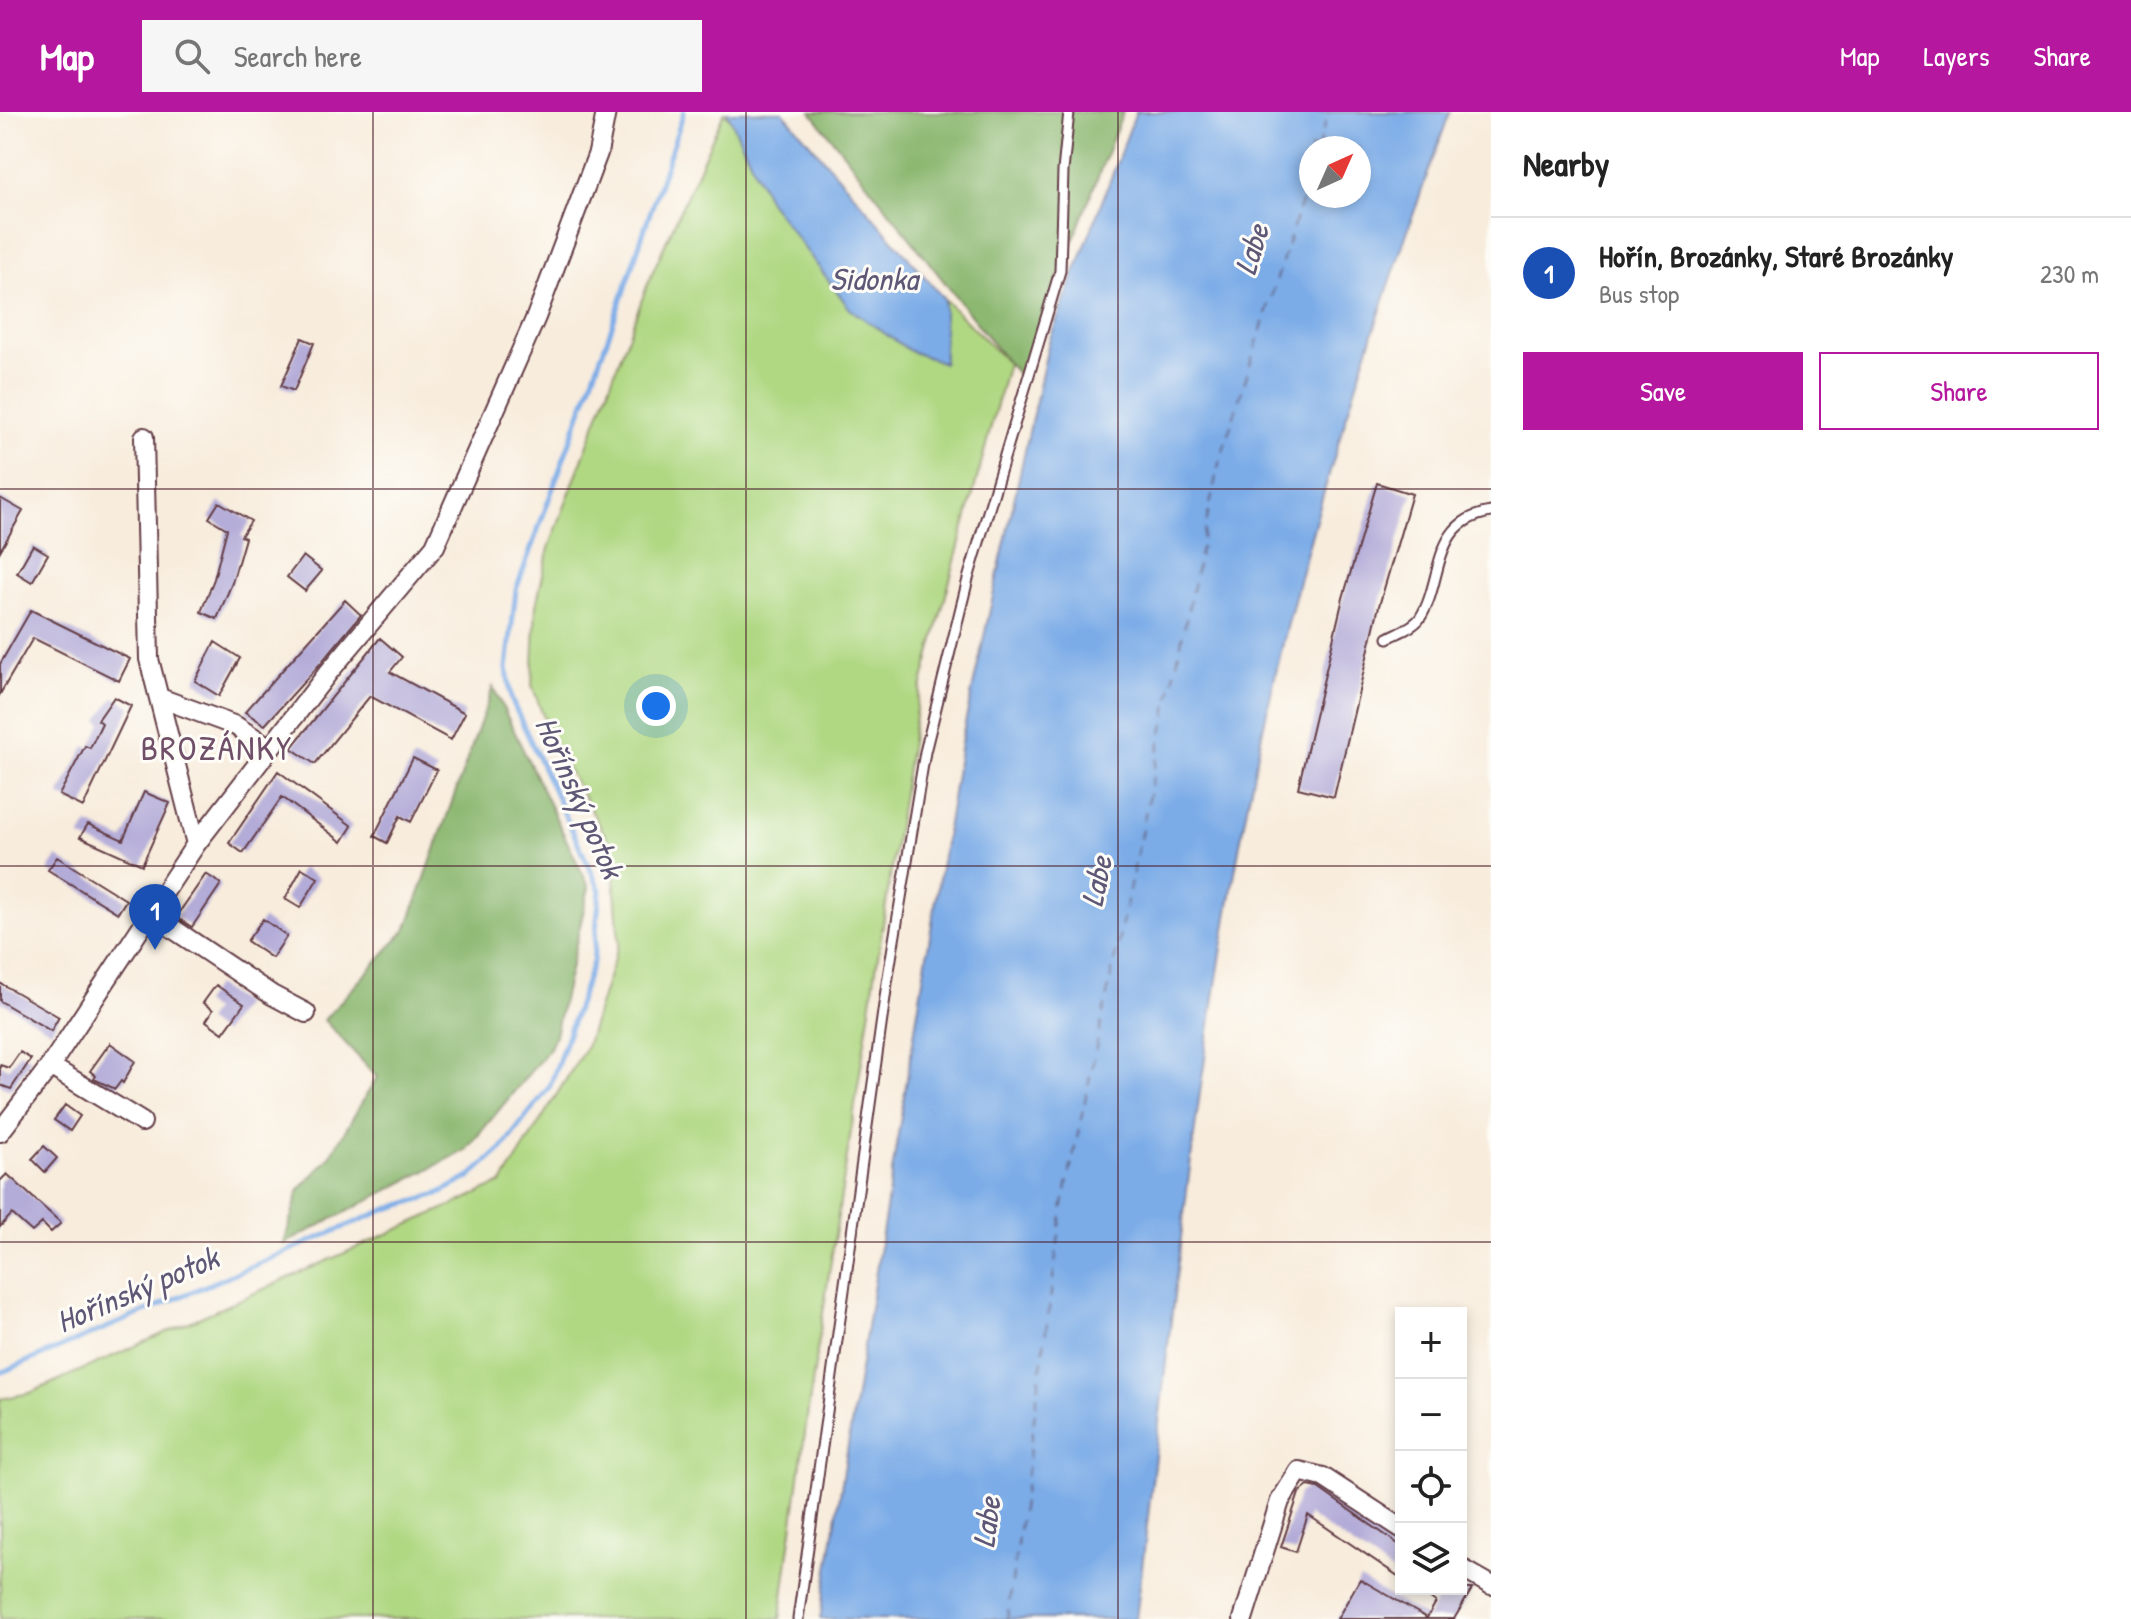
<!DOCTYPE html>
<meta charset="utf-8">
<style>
:root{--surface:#fff;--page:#f6f6f6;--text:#222;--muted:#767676;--line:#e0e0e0;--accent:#b5179e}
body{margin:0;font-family:"Patrick Hand",sans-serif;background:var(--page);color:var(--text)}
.controls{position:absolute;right:24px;bottom:24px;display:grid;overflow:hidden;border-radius:0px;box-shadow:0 4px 12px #0003}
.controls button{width:72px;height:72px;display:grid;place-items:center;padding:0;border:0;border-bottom:2px solid var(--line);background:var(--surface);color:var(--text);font:40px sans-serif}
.compass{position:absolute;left:1299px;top:24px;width:72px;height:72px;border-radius:50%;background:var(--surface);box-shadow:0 4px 12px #0003;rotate:45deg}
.you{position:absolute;left:656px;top:594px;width:28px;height:28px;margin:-20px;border:6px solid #fff;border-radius:50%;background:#1a73e8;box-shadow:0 0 0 12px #1a73e833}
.badge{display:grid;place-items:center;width:52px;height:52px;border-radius:50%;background:var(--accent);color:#fff;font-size:26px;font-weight:700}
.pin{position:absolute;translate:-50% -66px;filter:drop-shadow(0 2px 4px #0008)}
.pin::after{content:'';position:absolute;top:42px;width:28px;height:24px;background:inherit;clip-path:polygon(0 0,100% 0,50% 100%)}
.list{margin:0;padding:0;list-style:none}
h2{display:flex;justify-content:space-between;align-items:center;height:104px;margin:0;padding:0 32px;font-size:34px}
h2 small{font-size:26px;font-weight:400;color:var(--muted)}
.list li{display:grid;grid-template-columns:52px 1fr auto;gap:24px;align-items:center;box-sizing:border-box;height:112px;padding:0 32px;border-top:2px solid var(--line)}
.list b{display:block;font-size:30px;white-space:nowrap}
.list p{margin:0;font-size:26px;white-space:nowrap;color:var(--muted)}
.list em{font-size:26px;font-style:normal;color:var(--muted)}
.actions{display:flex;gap:16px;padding:24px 32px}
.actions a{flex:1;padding:18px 0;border:2px solid var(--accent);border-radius:0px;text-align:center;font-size:28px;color:var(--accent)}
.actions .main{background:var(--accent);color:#fff}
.icon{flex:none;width:44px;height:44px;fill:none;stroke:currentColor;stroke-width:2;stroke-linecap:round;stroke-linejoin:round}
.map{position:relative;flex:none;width:1491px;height:1507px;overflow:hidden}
header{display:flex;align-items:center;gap:48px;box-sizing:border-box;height:112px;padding:0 40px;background:var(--accent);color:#fff}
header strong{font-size:38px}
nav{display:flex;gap:44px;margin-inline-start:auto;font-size:28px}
.search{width:560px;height:72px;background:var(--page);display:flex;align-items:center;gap:20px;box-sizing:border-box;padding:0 28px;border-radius:0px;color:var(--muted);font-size:30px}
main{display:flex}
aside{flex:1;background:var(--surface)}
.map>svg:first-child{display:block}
</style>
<header>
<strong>Map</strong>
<div class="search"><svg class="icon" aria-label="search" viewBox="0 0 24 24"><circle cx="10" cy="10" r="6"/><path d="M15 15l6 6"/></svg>Search here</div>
<nav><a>Map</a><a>Layers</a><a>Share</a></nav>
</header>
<main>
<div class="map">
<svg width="1491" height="1507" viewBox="0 0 1491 1507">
<rect width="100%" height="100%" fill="#fdfcf7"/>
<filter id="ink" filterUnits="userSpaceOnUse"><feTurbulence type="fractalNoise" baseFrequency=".0125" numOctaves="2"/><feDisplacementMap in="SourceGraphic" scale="16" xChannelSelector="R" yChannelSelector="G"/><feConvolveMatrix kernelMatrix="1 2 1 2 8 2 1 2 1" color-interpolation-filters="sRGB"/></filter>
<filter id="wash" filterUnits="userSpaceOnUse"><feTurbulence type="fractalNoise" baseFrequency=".006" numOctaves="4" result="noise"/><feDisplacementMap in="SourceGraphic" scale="32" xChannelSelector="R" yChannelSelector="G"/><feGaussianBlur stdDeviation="1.8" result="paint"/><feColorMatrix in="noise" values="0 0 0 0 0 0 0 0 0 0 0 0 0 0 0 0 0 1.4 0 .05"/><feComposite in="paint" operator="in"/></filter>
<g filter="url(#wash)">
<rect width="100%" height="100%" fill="#f8ecdc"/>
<path fill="#b0d883" stroke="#7d7c57" stroke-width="2" d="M724 0 944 250V187L1008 251 917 591 808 1298 780 1507H0V1287L30 1281 502 1071 586 935 619 831 612 735 553 631 532 573 536 494 549 436 650 166Z"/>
<path fill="#8cb871" stroke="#6b6c4e" stroke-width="2" d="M811 0H1123L1020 265 1008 251Z
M493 575 589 775 555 923 550 936 466 1038 284 1132 299 1078 329 1046 377 965 324 908 407 816Z"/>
<path fill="#7cace7" stroke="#636689" stroke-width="2" fill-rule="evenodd" d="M727 0H783L944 187V251L910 239 850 197 769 89Z
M1136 0H1450C1375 205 1306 417 1260 631 1199 920 1171 1215 1136 1507H820L962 625 1049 229ZM1311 36H1359V84H1311Z"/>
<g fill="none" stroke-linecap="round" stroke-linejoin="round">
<path stroke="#7cace7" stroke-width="5" d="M0 1261 387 1097 438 1082 470 1065 502 1036 550 974 593 850 600 778 511 587 507 556 516 478 612 214 684 0"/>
<path stroke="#5e5776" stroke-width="2" stroke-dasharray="10 8" stroke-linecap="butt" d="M1318 36 1329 0
M1007 1507 1063 1093 1218 355 1311 58"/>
</g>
<g id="blocks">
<path fill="#b3abd8" d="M302 226 314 231 294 279 281 274Z
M1377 371 1412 382 1379 494 1334 685 1298 676 1343 486Z
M0 386 23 399 0 439Z
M219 390 251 409 241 424 245 426 232 471 217 507 201 500 214 467 227 417 209 406Z
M33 433 48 442 32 470 17 461Z
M303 444 322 459 305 479 287 465Z
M345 488 361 503 320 552 265 613 245 600Z
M31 498 130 547 119 569 33 526 0 582V552Z
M380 526 402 545 390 560 465 601 451 628 370 584 315 652 291 636Z
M215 530 240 546 219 584 195 569Z
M114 585 131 594 83 695 59 683 85 634 90 636 102 611 98 608Z
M413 646 437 658 411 710 400 704 387 731 374 724Z
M278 659 352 714 342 730 282 685 243 741 229 731Z
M144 680 170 691 142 753 80 725 88 712 123 728Z
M57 745 126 788 118 801 48 758Z
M302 756 318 766 300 796 285 787Z
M206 762 221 772 192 815 176 805Z
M263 807 287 824 272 846 247 829Z
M0 871 59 905 51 919 0 889Z
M216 873 244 892 223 921 206 909 213 898 203 891Z
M110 931 135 949 123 971 121 969 115 977 94 967 96 964 90 959Z
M20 940 31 947 11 977 0 973V953L9 956Z
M65 993 80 1004 70 1019 54 1008Z
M44 1034 57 1046 45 1060 32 1047Z
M7 1062 61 1111 51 1120 42 1111 32 1120 12 1102 0 1115V1069Z
M1308 1374 1318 1376 1401 1434V1466L1308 1403 1296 1440 1281 1435 1299 1381Z
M1360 1467 1427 1506 1436 1490 1417 1477H1472L1454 1507H1337Z"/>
</g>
</g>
<g filter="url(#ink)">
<use href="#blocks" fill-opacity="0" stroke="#643e46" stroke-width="2"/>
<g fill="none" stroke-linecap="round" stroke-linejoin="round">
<g stroke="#643e46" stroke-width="13">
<path id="lane" d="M1388 526C1397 521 1414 515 1420 506 1444 469 1430 409 1491 400
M798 1507 887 871 925 640 968 467 1060 159 1063 59 1069 0"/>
</g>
<g stroke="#643e46" stroke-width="22">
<path id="street" d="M144 325 149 547 196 732
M160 586 236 614 270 636
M151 802 272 883 306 901
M50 954 142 1010
M0 1020 50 954 196 732 328 561 435 434 536 205 598 41 606 0
M1461 1456 1491 1473
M1243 1507 1280 1389 1299 1359 1323 1365 1401 1416"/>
</g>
<use href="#lane" stroke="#fff" stroke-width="9"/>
<use href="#street" stroke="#fff" stroke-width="18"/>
</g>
</g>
<path fill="none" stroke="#4a1f2b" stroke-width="2" stroke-opacity="0.55" d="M373 0V1507M746 0V1507M1118 0V1507M0 377H1491M0 754H1491M0 1130H1491"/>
<g text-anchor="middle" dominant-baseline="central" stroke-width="6" stroke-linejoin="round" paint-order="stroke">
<g font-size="32" font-style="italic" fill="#5e5776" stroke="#fdfcf7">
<text transform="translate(1251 137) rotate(-73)">Labe</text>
<text x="874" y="166">Sidonka</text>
<text transform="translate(580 685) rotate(66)">Hořínský potok</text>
<text transform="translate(1096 769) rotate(-78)">Labe</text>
<text transform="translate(137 1177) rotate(-23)">Hořínský potok</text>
<text transform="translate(986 1410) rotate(-82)">Labe</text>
</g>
<g font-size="34" letter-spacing="2" fill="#6f5068" stroke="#fdfcf7">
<text x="217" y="636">BROZÁNKY</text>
</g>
</g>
</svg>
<div class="controls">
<button>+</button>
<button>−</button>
<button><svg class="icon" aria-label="locate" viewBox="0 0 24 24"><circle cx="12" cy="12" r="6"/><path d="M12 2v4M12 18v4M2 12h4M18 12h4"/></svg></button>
<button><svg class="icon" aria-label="layers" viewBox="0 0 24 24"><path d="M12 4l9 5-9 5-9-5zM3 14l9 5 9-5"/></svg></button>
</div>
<svg class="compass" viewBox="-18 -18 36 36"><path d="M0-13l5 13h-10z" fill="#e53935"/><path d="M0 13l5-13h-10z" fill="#767676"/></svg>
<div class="you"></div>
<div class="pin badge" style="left:155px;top:838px;background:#1a4fb4">1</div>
</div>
<aside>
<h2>Nearby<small></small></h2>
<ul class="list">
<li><span class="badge" style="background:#1a4fb4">1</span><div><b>Hořín, Brozánky, Staré Brozánky</b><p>Bus stop</p></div><em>230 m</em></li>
</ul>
<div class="actions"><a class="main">Save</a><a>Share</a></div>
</aside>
</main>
